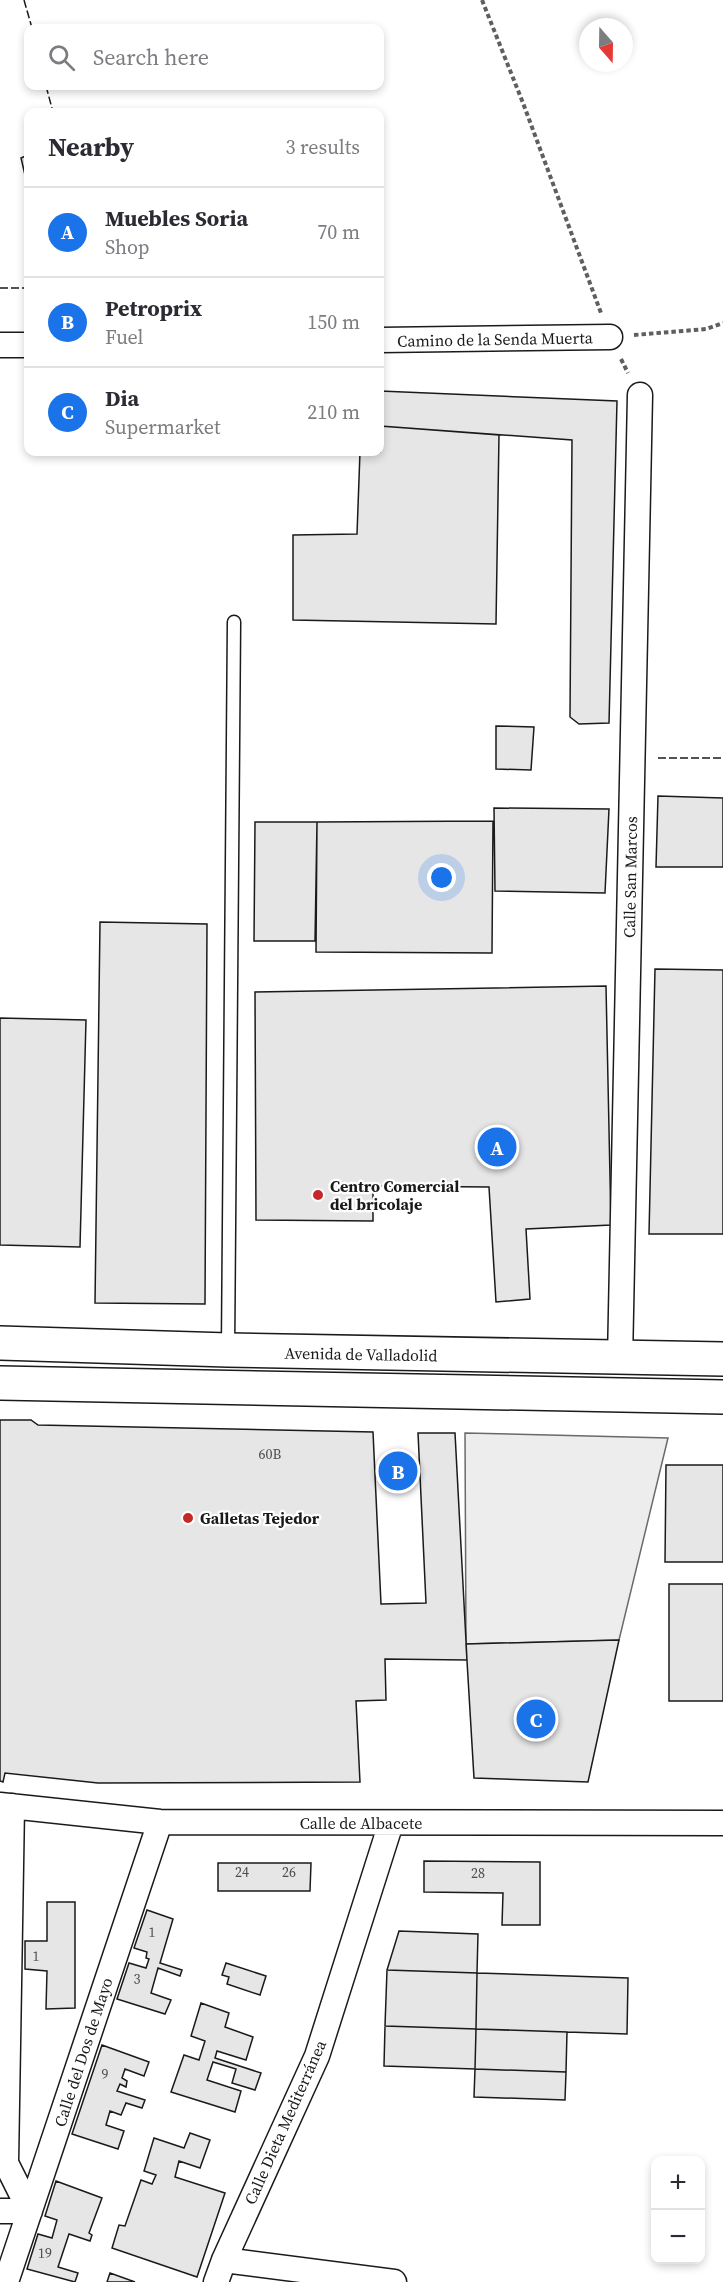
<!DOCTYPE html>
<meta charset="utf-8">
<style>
:root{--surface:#fff;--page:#f7f7f7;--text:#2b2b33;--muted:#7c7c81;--line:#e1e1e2;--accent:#1a73e8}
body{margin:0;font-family:"Source Serif 4",serif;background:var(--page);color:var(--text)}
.controls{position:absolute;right:18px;bottom:18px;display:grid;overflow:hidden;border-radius:12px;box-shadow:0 3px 9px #0003}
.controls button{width:54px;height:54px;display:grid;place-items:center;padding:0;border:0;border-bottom:2px solid var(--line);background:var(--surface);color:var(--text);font:30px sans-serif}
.compass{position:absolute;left:579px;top:18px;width:54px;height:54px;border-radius:50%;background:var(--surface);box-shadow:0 3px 9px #0003;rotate:160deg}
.you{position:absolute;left:442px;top:878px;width:21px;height:21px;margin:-15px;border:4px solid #fff;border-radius:50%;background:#1a73e8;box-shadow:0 0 0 9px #1a73e833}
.badge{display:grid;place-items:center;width:39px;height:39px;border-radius:50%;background:var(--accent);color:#fff;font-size:20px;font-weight:700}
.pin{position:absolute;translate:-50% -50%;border:3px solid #fff;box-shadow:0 2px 6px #0006}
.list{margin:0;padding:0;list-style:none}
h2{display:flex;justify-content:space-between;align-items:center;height:78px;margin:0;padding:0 24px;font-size:26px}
h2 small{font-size:20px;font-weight:400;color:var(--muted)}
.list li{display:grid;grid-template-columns:39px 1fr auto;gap:18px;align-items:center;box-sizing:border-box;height:90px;padding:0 24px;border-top:2px solid var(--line)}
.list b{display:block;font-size:22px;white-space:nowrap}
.list p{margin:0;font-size:20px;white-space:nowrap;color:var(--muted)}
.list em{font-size:20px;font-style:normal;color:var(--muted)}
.icon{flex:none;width:33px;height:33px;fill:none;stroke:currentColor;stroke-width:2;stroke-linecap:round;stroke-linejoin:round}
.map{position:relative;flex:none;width:723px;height:2282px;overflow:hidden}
.search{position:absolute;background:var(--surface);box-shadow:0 3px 9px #0003;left:24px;top:24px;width:360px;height:66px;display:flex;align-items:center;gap:15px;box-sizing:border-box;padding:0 21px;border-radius:12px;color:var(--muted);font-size:22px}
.panel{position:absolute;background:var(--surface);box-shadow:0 3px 9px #0003;left:24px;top:108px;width:360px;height:348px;border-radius:12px}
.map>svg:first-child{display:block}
</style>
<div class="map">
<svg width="723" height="2282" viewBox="0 0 723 2282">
<rect width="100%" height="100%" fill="#fff"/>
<path fill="#ededed" stroke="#6a6a6a" stroke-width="1.5" d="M465 1433 668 1438 619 1640 466 1644Z"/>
<path fill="#e6e6e6" stroke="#1a1a1a" stroke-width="1.5" d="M28 155V188L21 158Z
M380 391 617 401 609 723 579 724 570 717 572 440 380 426Z
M380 426 499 435 496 624 293 620V535L357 534 360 452H380Z
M496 726 534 727 531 770 496 769Z
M658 796 723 798V867H656Z
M494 808 609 809 605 893 495 891Z
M493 821 492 953 316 952 317 822Z
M255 822H317L315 941H254Z
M100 922 207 924 205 1304 95 1303Z
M655 969 723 970V1234H649Z
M606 986 611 1225 526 1229 530 1299 496 1302 489 1187 373 1186V1221L256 1220 255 992Z
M0 1018 86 1020 80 1247 0 1245Z
M0 1420H31L38 1425 373 1432 381 1604 426 1603 418 1433H455L467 1660 385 1659 386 1700 356 1701 360 1782 98 1783 5 1773 3 1782 0 1781Z
M666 1465H723V1562H665Z
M669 1584H723V1701H669Z
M619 1640 588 1782 474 1778 466 1644Z
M424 1861 540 1862V1925H502L503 1893 424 1892Z
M218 1863H311L310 1891H218Z
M47 1902H75V2008L46 2009 47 1971 25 1969V1941H47Z
M147 1910 173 1919 160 1963 182 1970 180 1976 158 1968 151 1993 171 2000 165 2014 117 1999 129 1963 146 1968 149 1959 146 1958 147 1952 134 1948Z
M399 1931 478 1934 477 1973 387 1970Z
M226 1963 266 1976 260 1995 227 1984 229 1977 222 1975Z
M387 1970 477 1973 476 2029 385 2026Z
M477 1973 628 1978 627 2034 476 2029Z
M201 2003 229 2013 225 2027 253 2037 246 2060 217 2051 215 2058 261 2073 255 2090 232 2083 236 2069 213 2062 207 2080 241 2091 235 2112 171 2092 184 2055 199 2060 205 2041 191 2036Z
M385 2026 476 2029 475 2069 384 2066Z
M476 2029 567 2032 566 2072 475 2069Z
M102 2045 149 2062 144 2076 125 2069 122 2078 127 2081 126 2087 120 2084 117 2091 145 2100 142 2108 126 2103 121 2115 110 2111 106 2125 124 2131 118 2149 72 2134Z
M475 2069 566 2072 565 2100 474 2097Z
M190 2133 210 2140 200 2168 179 2161 175 2177 225 2193 197 2277 112 2248 119 2225 125 2226 141 2180 152 2184 156 2175 144 2171 154 2138 184 2148Z
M56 2181 102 2198 89 2233 92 2235 90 2241 69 2234 58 2267 78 2273 75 2282 27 2269 38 2234 52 2238 57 2220 45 2216Z
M110 2273 135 2282H107Z"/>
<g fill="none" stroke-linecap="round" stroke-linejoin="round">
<g stroke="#1a1a1a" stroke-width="15">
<path id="service" d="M228 1349 234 622"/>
</g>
<g stroke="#1a1a1a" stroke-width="27">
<path id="minor" d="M380 340 610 337
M0 345H28
M620 1360 640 395
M0 1805 160 1822 723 1823
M0 2211H30L6 2163 12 1806
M224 2260 394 2282
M6 2282 160 1822
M216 2282 224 2260 317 2056 391 1823"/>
</g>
<g stroke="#1a1a1a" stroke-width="36">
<path id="primary" d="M0 1343 228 1350 723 1359
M0 1383 723 1397"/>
</g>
<path stroke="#5f5f5f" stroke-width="4" stroke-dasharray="4.5 3" stroke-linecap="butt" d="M482 0 523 103 601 313
M634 335 706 329 723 323
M621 359 628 373"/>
<use href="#service" stroke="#fff" stroke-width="12"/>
<use href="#minor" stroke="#fff" stroke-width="24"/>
<use href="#primary" stroke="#fff" stroke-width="33"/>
<path stroke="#1a1a1a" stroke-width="1.5" stroke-dasharray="8 3" stroke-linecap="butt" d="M24 0 32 28
M46 86 53 112
M0 288H28
M658 758H723"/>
</g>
<g fill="#c62828" stroke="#fff" stroke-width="2">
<circle cx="318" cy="1195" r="6"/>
<circle cx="188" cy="1518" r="6"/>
</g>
<g text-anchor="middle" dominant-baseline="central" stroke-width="4.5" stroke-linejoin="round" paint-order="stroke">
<g font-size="14" fill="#4d4d4d">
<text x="270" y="1454">60B</text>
<text x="242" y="1872">24</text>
<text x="289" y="1872">26</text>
<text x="478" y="1873">28</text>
<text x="152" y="1932">1</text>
<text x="36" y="1956">1</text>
<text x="137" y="1979">3</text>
<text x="105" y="2074">9</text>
<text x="45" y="2253">19</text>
</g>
<g font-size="16" fill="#1a1a1a" stroke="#fff">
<text transform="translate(495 339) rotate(-1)">Camino de la Senda Muerta</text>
<text transform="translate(630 877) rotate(-89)">Calle San Marcos</text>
<text transform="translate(361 1354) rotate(1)">Avenida de Valladolid</text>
<text x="361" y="1823">Calle de Albacete</text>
<text transform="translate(83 2052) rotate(-72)">Calle del Dos de Mayo</text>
<text transform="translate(285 2122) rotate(-66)">Calle Dieta Mediterránea</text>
</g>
<g font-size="16" font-weight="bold" fill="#1a1a1a" stroke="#fff" text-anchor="start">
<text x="330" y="1186">Centro Comercial<tspan x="330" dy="18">del bricolaje</tspan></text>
<text x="200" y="1518">Galletas Tejedor</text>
</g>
</g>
</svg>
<div class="controls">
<button>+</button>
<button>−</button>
</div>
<svg class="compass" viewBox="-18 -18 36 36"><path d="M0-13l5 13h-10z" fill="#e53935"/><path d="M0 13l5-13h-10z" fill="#7c7c81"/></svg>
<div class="you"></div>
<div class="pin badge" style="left:497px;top:1147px">A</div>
<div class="pin badge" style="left:398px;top:1471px">B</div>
<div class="pin badge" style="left:536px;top:1719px">C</div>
<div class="search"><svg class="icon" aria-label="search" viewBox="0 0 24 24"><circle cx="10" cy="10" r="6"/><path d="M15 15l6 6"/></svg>Search here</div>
<section class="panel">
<h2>Nearby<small>3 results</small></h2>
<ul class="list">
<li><span class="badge">A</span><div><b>Muebles Soria</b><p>Shop</p></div><em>70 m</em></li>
<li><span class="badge">B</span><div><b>Petroprix</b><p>Fuel</p></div><em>150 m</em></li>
<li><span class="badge">C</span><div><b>Dia</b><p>Supermarket</p></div><em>210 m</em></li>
</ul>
</section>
</div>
